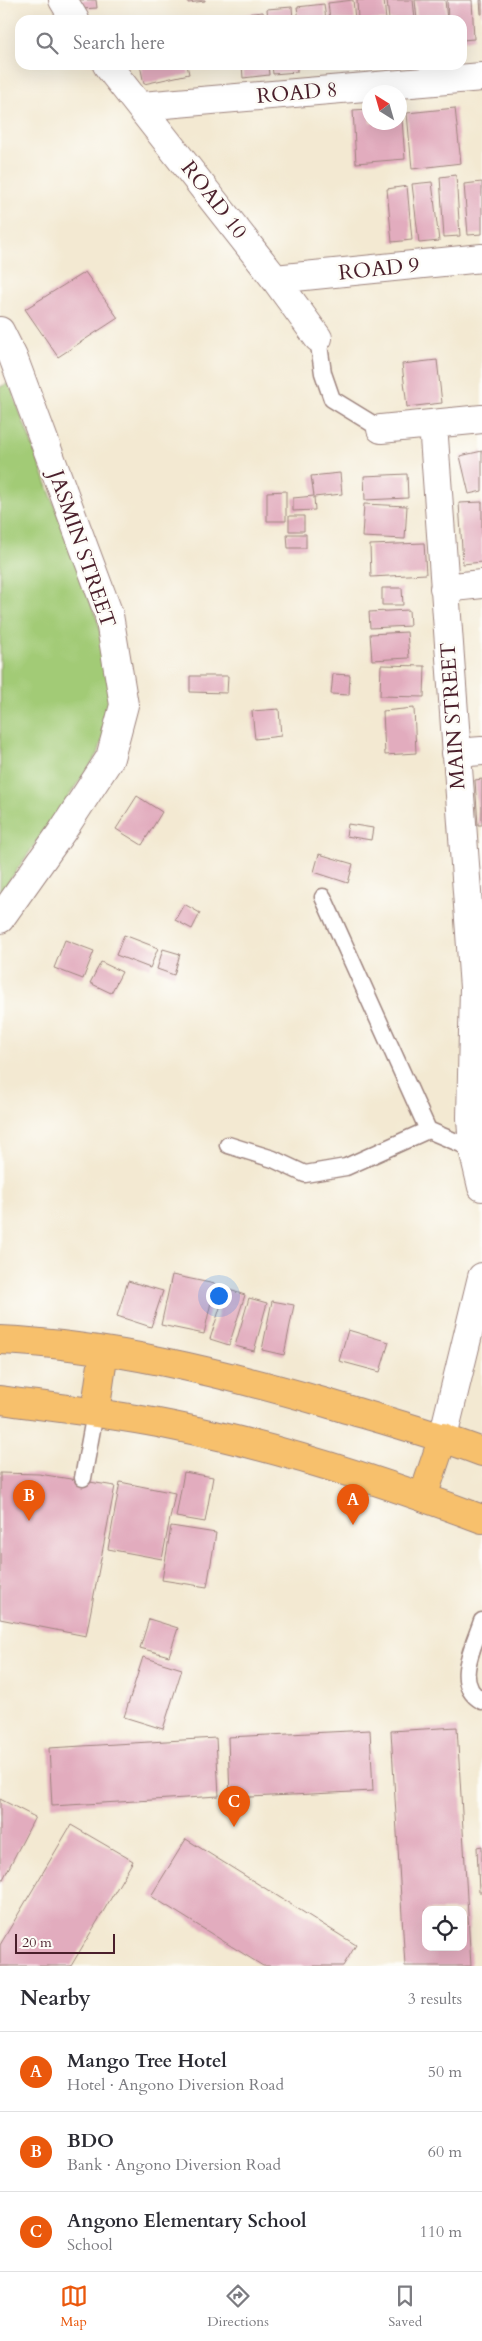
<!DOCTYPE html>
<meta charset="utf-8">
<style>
:root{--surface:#fff;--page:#f2f2f3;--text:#2b2b33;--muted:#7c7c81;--line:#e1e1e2;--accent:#ea580c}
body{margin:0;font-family:Cardo,serif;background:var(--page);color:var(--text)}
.controls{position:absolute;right:15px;bottom:15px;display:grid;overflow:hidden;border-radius:10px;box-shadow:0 5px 20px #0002}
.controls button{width:45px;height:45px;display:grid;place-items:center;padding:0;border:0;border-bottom:1px solid var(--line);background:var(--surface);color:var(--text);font:25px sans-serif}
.compass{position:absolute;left:362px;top:85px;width:45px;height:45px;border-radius:50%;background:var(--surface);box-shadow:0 5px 20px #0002;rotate:323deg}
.scale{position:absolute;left:15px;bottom:12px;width:100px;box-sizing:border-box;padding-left:5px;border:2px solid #4a1f2b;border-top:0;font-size:14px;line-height:18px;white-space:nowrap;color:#4a1f2b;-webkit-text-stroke:4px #fdfcf7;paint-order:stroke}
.you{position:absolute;left:218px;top:1295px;width:18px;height:18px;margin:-12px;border:4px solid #fff;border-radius:50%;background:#1a73e8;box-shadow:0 0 0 8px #1a73e833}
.badge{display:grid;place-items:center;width:32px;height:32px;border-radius:50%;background:var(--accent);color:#fff;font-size:16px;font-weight:700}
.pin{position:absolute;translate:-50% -41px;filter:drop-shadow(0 1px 2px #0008)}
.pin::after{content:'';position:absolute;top:26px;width:18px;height:15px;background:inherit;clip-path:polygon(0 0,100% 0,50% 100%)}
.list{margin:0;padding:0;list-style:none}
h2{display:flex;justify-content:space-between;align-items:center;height:65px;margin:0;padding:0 20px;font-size:21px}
h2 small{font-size:16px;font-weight:400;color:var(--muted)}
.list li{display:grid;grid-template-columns:32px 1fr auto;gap:15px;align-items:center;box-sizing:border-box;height:80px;padding:0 20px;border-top:1px solid var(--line)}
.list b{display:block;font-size:19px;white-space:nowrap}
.list p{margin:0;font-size:16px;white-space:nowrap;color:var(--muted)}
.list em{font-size:16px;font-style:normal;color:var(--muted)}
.icon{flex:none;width:28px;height:28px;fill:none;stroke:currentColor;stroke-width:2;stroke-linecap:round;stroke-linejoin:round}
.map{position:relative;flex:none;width:482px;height:1966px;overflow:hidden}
.search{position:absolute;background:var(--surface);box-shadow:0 5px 20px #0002;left:15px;right:15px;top:15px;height:55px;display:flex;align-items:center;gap:12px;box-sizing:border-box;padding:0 18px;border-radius:15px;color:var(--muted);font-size:19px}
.sheet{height:305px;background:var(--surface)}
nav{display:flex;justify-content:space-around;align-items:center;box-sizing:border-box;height:70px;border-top:1px solid var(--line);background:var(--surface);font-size:14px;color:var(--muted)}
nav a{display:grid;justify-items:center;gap:2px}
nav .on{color:var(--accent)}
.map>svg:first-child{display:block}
</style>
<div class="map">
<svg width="482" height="1966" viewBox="0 0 482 1966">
<rect width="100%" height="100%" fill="#fdfcf7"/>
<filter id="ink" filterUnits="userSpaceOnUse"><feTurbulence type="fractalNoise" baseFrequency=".02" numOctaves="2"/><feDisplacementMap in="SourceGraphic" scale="10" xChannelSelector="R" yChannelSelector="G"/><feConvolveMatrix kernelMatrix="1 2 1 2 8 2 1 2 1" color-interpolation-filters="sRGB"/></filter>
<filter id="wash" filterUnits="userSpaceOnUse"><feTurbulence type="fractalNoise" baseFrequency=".0096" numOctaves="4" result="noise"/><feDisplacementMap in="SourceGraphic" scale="20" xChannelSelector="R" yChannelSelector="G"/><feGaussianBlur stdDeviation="1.12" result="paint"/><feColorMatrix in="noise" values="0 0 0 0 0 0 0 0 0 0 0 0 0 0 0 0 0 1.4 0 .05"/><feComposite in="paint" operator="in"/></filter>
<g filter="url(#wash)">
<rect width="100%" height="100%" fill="#f3e9d2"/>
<path fill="#a2cb76" stroke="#767550" d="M9 383 98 622 113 704 98 754 0 894V387Z"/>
<g id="blocks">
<path fill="#e2acbe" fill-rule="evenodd" d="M77 0H96L97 8 81 9Z
M188 0H205V1L188 3Z
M353 0 355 20H330L328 3Z
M357 0H384L386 20H358Z
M387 0H413L415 20H389Z
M415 0H445L447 20H417Z
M447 0H472L474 39 462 40V20H448Z
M480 0H482V14H481Z
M324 4 326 20H299L297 7Z
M292 7 293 20H268L267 9Z
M263 12 264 20H238L237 15Z
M140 65H187L189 74 144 84Z
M242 65H268L269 75 243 78Z
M272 65H297V72L273 74Z
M400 106H401L405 159 356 163 353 110 370 109V122H400Z
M455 108 461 163 412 169 407 113Z
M456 175 460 236 444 237 440 177Z
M432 182 439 241 419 243 412 184Z
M482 182V234L468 235 464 184Z
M407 186 412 240 392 242 387 189Z
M85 272 118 318 58 357 25 309Z
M437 360 442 403 407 407 402 364Z
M482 451V491L469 494 460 456Z
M340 473 342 494 314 497 315 510 293 511V498L314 496 311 476Z
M407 474 408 498 365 500 364 476Z
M286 491V521H267V492Z
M482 502V562L463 564 459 503Z
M364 504 407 506 405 539 362 537Z
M289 516H304V531H289Z
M287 534H306V548H288Z
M424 543 426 574 371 577 370 545Z
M382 588H402L403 605H382Z
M409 610 410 626 370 628 369 612Z
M407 632 409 658 372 660 370 634Z
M381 665 425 666 424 697 380 696Z
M333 674 350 675 349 695 331 694Z
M190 676H228L227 693 190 692Z
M414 708 416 753 385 755 383 711Z
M279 709 281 736 255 739 252 711Z
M482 779V825H478L475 780Z
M137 796 162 812 142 845 116 829Z
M348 824 373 828 371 840 346 836Z
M319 854 353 864 348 883 314 872Z
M184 904 200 913 192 929 175 920Z
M124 935 158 948 150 968 116 955Z
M65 940 94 951 83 979 54 968Z
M163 949 180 954 174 975 157 969Z
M101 962 122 972 111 993 90 983Z
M172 1275 215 1284 204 1334 161 1325Z
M128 1281 163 1291 151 1327 117 1316Z
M226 1289 245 1295 229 1345 210 1339Z
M249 1298 267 1303 254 1351 235 1346Z
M272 1301 294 1305 284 1355 262 1350Z
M348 1330 389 1342 380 1372 339 1361Z
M184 1472 213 1477 205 1522 176 1517Z
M0 1473 39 1474 115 1486 86 1636 0 1619Z
M120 1482 175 1493 162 1559 108 1549Z
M171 1526 216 1533 207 1587 162 1580Z
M149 1619 178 1628 169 1656 140 1648Z
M143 1657 182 1669 163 1729 124 1717Z
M457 1727 471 1966H405L391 1731ZM426 1910H463V1947H426Z
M370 1730 373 1791 230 1798 228 1737Z
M216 1738 219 1796 52 1806 49 1748Z
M0 1799 35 1817 0 1885Z
M71 1825 133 1861 71 1966H0V1945Z
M186 1839 356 1945 343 1966H263L151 1896Z
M482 1846V1892H479L477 1847Z"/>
</g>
</g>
<g filter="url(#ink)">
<use href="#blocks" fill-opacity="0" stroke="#9e847e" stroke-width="1"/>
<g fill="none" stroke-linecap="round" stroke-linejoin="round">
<g stroke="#9e847e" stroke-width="19">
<path id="lane" d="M318 338 323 373 332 399 381 429
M323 897 428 1130 473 1149
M228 1145 273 1159 305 1174 346 1167 428 1130
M83 1478 95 1413
M482 1621C474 1646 452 1684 482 1701"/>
</g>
<g stroke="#9e847e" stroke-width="30">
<path id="street" d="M63 0 75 20
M107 65 275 279 318 338
M142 106 482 77
M275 279 482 258
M0 331 13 357 109 615 124 705 110 758 63 830 0 919
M433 424 474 988 471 1118 473 1149 482 1187
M381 429 482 419
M444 588 482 584
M456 753 482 751
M443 1437 482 1277"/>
</g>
<g stroke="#9e847e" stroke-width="30">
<path id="primary" d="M0 1340C109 1345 218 1372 323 1402 376 1418 430 1432 482 1452
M0 1400C58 1408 116 1414 173 1426 278 1447 382 1481 482 1519
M95 1413 104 1351
M423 1497 443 1437"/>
</g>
<use href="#lane" stroke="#fff" stroke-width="16"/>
<use href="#street" stroke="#fff" stroke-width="28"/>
<use href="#primary" stroke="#f7c06c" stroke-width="28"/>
</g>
</g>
<g text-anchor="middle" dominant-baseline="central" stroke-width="5" stroke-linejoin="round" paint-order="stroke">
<g font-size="21" fill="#4a1f2b" stroke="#fdfcf7">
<text transform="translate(297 93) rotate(-5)">ROAD 8</text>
<text transform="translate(214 200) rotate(52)">ROAD 10</text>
<text transform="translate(379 269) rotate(-6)">ROAD 9</text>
<text transform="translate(82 549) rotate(71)">JASMIN STREET</text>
<text transform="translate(453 716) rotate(-94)">MAIN STREET</text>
</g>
</g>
</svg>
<div class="controls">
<button><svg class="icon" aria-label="locate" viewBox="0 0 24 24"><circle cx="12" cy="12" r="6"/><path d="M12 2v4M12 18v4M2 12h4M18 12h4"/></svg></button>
</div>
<svg class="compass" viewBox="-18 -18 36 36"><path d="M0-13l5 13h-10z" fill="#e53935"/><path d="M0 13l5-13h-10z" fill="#7c7c81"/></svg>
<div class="scale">20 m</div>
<div class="you"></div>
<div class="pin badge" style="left:353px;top:1525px">A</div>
<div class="pin badge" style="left:29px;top:1521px">B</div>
<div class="pin badge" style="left:234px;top:1827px">C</div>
<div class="search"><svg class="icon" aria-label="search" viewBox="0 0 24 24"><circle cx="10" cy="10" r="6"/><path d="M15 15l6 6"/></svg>Search here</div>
</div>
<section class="sheet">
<h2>Nearby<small>3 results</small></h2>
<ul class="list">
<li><span class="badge">A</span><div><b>Mango Tree Hotel</b><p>Hotel · Angono Diversion Road</p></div><em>50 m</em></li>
<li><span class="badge">B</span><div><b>BDO</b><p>Bank · Angono Diversion Road</p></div><em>60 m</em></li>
<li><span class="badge">C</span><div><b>Angono Elementary School</b><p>School</p></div><em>110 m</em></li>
</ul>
</section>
<nav>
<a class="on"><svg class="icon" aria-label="map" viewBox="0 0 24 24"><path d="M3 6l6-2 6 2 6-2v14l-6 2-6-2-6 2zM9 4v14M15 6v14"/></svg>Map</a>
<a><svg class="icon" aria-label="directions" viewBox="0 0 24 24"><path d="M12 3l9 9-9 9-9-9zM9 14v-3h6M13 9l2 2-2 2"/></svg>Directions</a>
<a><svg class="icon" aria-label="saved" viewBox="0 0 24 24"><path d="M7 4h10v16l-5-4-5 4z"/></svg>Saved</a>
</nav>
